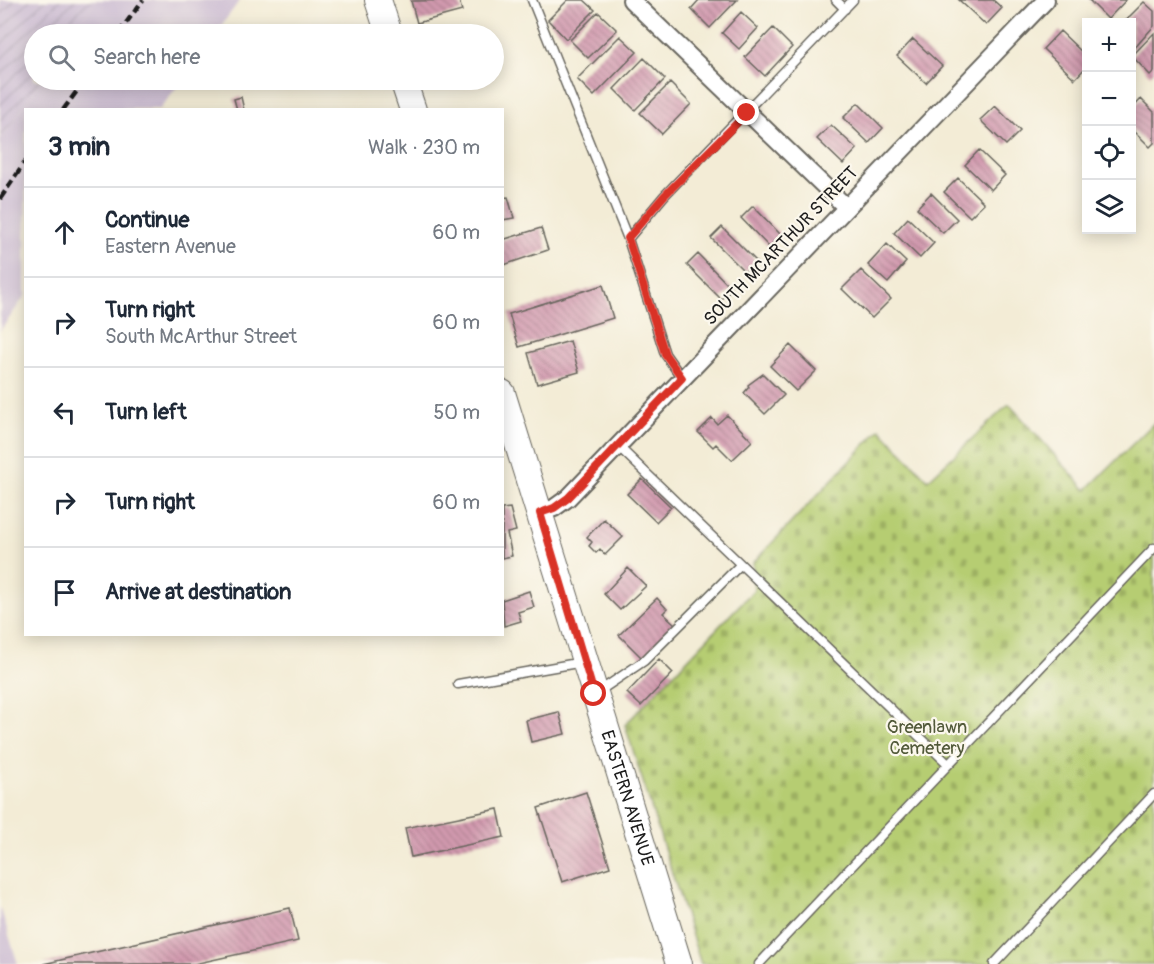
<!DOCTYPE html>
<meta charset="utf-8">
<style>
:root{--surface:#fff;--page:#f6f6f7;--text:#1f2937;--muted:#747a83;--line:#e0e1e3}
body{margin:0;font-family:Pangolin,sans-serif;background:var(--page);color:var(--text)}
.controls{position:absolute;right:18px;top:18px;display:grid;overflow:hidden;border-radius:0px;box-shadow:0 3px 15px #0003}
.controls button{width:54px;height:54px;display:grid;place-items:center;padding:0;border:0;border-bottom:2px solid var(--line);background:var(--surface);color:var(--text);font:30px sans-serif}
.stop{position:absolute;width:18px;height:18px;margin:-14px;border:4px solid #d93025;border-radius:50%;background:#fff}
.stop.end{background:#d93025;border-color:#fff;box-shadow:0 2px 6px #0008}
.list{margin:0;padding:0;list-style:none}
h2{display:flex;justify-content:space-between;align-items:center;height:78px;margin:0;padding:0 24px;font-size:26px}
h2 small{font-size:20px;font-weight:400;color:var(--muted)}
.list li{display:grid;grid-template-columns:39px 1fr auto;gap:18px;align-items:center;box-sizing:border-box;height:90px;padding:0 24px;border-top:2px solid var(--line)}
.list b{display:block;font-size:22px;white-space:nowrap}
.list p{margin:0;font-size:20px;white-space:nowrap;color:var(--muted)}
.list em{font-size:20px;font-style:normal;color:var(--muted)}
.icon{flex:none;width:33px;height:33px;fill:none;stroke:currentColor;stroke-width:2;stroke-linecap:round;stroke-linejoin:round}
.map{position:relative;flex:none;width:1154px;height:964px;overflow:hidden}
.search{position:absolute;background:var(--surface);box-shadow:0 3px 15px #0003;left:24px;top:24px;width:480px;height:66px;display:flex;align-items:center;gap:15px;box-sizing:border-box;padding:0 21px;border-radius:33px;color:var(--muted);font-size:22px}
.panel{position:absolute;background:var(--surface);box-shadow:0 3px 15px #0003;left:24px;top:108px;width:480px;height:528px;border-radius:0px}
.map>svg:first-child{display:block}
</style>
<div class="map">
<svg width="1154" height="964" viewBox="0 0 1154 964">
<defs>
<pattern id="industrial-furrows" width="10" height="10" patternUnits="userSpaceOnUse" patternTransform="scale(1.5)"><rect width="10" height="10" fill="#cdbed3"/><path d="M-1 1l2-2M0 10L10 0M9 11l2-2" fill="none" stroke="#afa3b5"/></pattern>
<pattern id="cemetery-stones" width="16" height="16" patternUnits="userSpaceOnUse" patternTransform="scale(1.5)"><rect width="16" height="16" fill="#b6cd72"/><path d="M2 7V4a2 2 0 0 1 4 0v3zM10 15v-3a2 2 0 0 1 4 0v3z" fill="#9caf62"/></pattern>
<pattern id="building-back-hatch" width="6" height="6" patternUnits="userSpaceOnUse" patternTransform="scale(1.5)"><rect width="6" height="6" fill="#d29aaf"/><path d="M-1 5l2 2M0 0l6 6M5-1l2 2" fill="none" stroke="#aa7d8e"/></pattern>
</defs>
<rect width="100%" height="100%" fill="#fbf7ec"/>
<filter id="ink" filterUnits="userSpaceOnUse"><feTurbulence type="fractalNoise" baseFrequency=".0167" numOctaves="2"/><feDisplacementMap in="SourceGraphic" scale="12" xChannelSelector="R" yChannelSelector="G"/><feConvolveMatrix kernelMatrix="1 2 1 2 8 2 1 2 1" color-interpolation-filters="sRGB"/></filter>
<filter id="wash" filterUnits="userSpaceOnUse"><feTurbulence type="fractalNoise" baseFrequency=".008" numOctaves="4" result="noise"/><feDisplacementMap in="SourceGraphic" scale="24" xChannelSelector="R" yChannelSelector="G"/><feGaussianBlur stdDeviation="1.35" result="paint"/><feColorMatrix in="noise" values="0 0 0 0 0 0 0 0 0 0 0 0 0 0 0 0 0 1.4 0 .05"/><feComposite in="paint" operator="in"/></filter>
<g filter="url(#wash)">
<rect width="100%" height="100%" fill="#f3ecd6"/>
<path fill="url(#industrial-furrows)" d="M0 0H96L73 34H34V80H42L0 141Z"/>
<path fill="#cdbed3" d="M96 0H240L215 34H73Z
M42 80H182L160 109 26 110 25 296 0 331V141Z
M0 907 18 964H0Z"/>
<path fill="url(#cemetery-stones)" stroke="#697447" stroke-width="1.5" d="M1009 404 1086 490 1154 423V964H701L625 725 754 590 753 563 880 429 928 480Z"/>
<g id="blocks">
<path fill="url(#building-back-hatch)" d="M459 0 462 11 417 23 411 1Z
M568 0H584L595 10 566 39 548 20Z
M699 0H737L710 28 691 9Z
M959 0H993L1002 8 986 25Z
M1089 0H1126L1108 19Z
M1144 2 1154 11V26L1132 51V22H1124Z
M598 12 617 30 588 58 570 40Z
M741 12 758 28 739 49 722 33Z
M773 28 792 47 765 76 745 57Z
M1060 31 1086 56V67L1075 79 1043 49Z
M1154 33V71L1150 75 1132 56Z
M620 36 637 52 594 96 577 79Z
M913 39 942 66 926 83 897 56Z
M644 58 665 79 635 110 614 89Z
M670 83 691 104 662 134 640 113Z
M241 97 244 110H237L234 99Z
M1141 99 1154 112V143L1150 147 1132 129V109Z
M858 103 883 128 869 143 843 118Z
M995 106 1020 131 1006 145 980 120Z
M831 125 857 149 843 164 817 139Z
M979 150 1005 175 991 190 965 165Z
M958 178 984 203 970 217 944 192Z
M931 193 957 219 943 233 917 208Z
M508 197 514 218 502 220V198Z
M753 206 781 235 769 247 741 218Z
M908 218 934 243 920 258 894 233Z
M722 227 756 261 745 272 711 238Z
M541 228 548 250 504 265 502 240Z
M887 244 906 262 888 283 868 265Z
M698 254 732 289 721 299 687 265Z
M861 270 891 299 872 318 842 289Z
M603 285 613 318 519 347 509 314Z
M570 341 579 372 537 384 528 353Z
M790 345 816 371 796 391 770 366Z
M763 374 784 395 765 414 744 393 749 387 748 385Z
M727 415 752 441 732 460 716 444 713 447 698 432 712 418 717 424Z
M642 479 671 507 656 522 627 494Z
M510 508 516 531 507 533 512 556 502 558V509Z
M604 519 623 537 605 555 600 549 596 553 589 546 592 542 587 537Z
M628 568 646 586 620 610 604 594Z
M529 591 534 607 518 612 521 621 504 626 502 600Z
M657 598 667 609 663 613 676 625 643 659 619 635Z
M659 659 673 673 641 706 627 693Z
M559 712 565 734 531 742 526 720Z
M586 792 610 867 562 882 538 808Z
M498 809 504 837 411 857 405 828Z
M290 908 298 941 194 964H43Z"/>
</g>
</g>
<g filter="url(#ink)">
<use href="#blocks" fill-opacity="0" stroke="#67655d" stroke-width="1.5"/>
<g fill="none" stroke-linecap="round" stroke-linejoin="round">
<g stroke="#67655d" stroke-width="11">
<path id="service" d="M532 0 628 239 665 354 682 378
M836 0 845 9
M628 239 664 196 853 0
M618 446 947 763
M458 684 583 662
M598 692 644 661 740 565
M759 964 1154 548
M994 964 1154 794"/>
</g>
<g stroke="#67655d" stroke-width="20">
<path id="minor" d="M631 0 846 207
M540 513 554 508 568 498 1046 0"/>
</g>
<g stroke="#67655d" stroke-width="28">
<g id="primary">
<path d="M378 0 389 34"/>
<path d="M403 80 413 110"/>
<path id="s1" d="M502 393 679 964"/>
</g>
</g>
<use href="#service" stroke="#fff" stroke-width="8"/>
<use href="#minor" stroke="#fff" stroke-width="16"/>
<use href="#primary" stroke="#fff" stroke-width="26"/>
<path stroke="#1c1c1c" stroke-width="4.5" stroke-dasharray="9 4.5" stroke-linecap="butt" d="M118 34 143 0
M63 110 85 80
M0 199 26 161"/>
</g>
</g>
<g fill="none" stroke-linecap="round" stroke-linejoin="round" filter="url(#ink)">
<path stroke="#d93025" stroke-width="8" d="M594 694 540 513 554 508 568 498 682 378 665 354 628 238 664 196 747 113"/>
</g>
<g text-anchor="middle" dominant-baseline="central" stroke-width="4.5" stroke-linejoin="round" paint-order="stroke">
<g font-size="18" fill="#1c1c1c" stroke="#fbf7ec">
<text transform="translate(781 246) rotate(-46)">SOUTH MCARTHUR STREET</text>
<text stroke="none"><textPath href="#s1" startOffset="424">EASTERN AVENUE</textPath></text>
</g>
<g font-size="18" fill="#525a3a" stroke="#fbf7ec">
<text x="927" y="727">Greenlawn<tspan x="927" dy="21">Cemetery</tspan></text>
</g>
</g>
</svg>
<div class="controls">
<button>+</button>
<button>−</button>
<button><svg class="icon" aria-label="locate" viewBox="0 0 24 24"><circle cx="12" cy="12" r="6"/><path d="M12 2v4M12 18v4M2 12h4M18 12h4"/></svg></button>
<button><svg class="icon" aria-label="layers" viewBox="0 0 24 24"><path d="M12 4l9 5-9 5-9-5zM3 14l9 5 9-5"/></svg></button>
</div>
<div class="stop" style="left:594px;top:694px"></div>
<div class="stop end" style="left:747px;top:113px"></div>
<div class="search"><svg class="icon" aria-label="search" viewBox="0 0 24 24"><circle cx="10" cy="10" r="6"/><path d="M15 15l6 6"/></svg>Search here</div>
<section class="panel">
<h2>3 min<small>Walk · 230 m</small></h2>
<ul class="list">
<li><svg class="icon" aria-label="ahead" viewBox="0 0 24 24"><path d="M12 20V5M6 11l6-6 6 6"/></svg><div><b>Continue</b><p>Eastern Avenue</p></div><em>60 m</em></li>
<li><svg class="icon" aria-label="right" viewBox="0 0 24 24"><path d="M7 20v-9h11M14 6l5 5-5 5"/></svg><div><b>Turn right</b><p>South McArthur Street</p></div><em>60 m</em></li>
<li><svg class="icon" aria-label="left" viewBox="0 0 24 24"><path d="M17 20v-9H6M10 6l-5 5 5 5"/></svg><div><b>Turn left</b></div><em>50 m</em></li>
<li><svg class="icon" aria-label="right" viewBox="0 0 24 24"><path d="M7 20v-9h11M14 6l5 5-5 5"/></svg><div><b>Turn right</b></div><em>60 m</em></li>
<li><svg class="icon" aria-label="arrive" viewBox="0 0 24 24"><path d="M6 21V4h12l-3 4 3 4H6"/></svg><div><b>Arrive at destination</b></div></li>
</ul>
</section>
</div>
